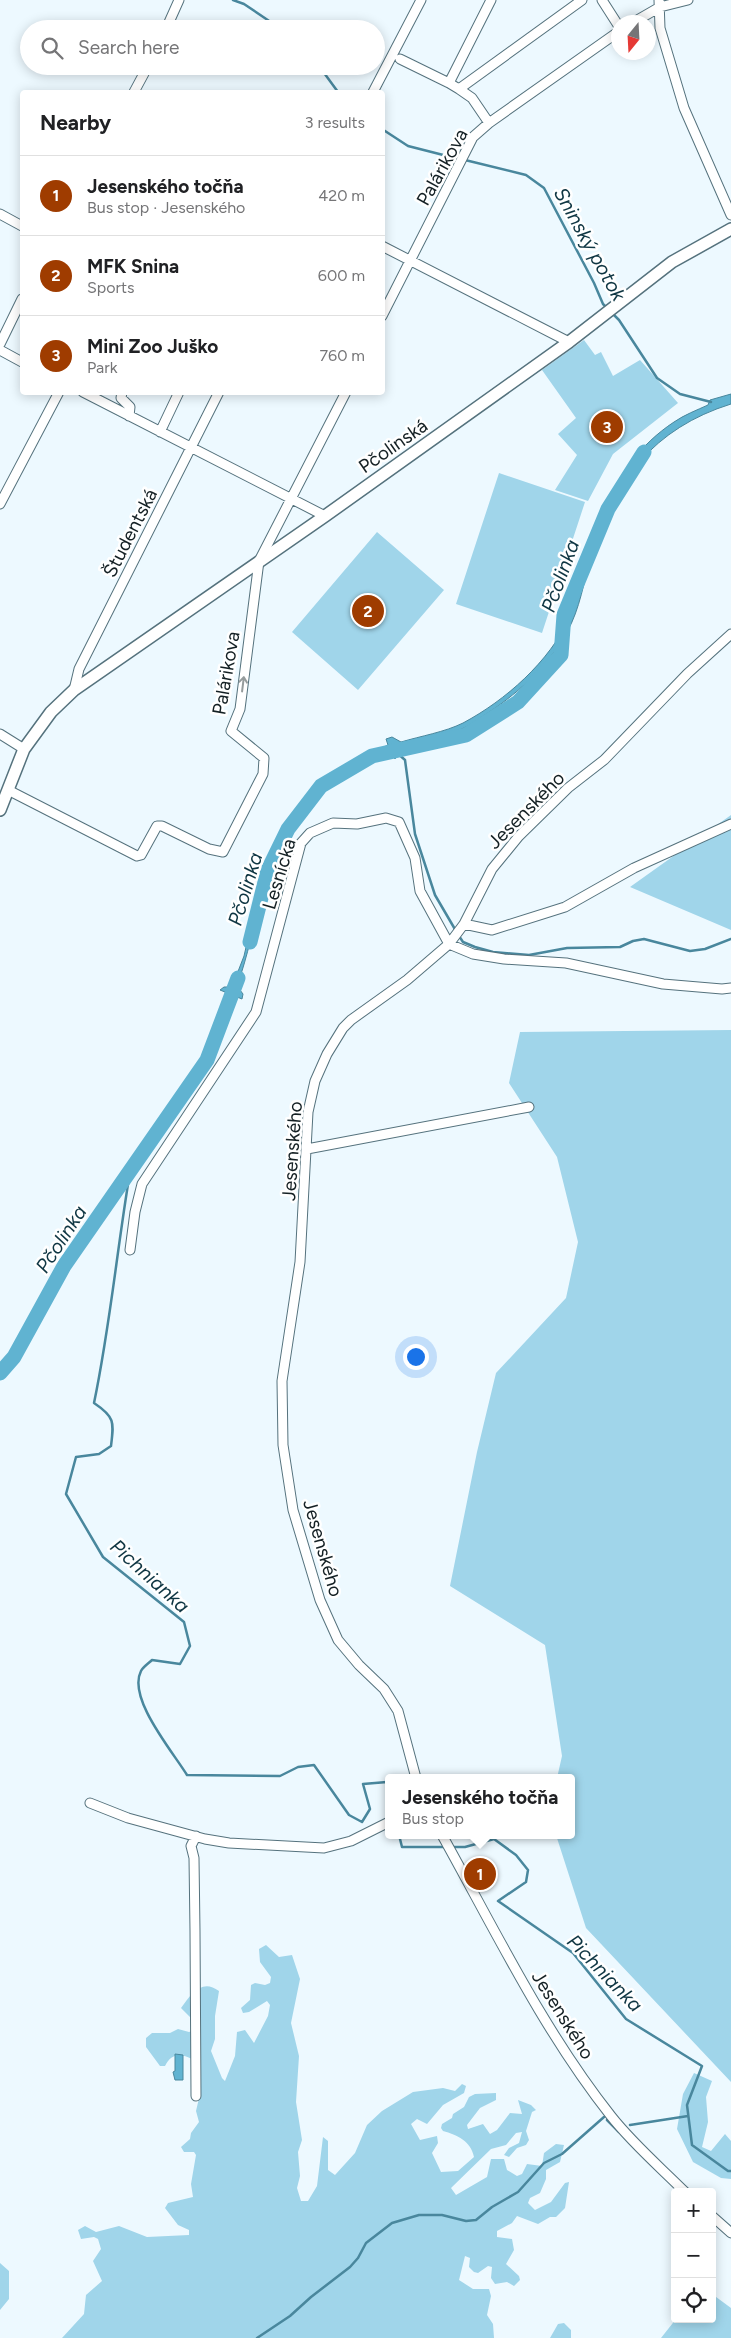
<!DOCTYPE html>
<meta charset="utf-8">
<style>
:root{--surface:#fff;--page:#f6f6f6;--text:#202124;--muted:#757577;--line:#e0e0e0;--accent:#9f3c00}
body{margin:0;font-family:Figtree,sans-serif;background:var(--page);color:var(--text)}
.controls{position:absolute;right:15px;bottom:15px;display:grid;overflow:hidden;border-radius:5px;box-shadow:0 2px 12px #0003}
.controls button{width:45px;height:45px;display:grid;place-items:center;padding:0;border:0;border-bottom:1px solid var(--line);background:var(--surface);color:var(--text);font:25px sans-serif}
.compass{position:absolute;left:611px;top:15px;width:45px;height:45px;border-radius:50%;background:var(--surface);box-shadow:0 2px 12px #0003;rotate:198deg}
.you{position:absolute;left:415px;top:1356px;width:18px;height:18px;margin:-12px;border:4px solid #fff;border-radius:50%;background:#1a73e8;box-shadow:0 0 0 8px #1a73e833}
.badge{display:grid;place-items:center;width:32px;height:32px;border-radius:50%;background:var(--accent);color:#fff;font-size:16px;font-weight:700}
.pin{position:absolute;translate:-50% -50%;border:2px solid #fff;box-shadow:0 1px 5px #0006}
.popup{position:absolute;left:385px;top:1774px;width:190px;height:65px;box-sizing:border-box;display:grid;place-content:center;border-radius:5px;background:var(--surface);filter:drop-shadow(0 1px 4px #0005);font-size:16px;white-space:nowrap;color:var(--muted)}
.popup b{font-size:19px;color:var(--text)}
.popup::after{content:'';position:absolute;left:50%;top:100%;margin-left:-10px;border:10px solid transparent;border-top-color:var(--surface)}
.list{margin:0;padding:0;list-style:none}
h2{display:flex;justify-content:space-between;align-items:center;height:65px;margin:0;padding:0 20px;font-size:21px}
h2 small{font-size:16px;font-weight:400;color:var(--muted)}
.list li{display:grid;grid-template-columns:32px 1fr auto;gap:15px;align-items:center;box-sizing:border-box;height:80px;padding:0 20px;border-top:1px solid var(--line)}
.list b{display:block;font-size:19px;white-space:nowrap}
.list p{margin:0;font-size:16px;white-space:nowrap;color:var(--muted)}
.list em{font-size:16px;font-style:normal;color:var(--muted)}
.icon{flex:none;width:28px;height:28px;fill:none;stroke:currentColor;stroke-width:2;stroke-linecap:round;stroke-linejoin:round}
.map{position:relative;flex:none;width:731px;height:2338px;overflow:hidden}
.search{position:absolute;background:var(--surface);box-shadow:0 2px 12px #0003;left:20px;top:20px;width:365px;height:55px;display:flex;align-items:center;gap:12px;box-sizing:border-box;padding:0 18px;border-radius:28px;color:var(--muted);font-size:19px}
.panel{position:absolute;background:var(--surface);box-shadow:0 2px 12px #0003;left:20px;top:90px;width:365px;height:305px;border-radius:5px}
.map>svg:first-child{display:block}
</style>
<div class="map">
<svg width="731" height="2338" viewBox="0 0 731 2338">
<rect width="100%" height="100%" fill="#edf9ff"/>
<path fill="#a0d5ea" d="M584 340 595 355 601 352 613 376 640 360 678 403 613 454 588 501 555 490 577 455 558 434 576 418 542 370Z
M499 473 585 502 542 633 456 604Z
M377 532 444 590 358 690 292 632Z
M731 815V930L630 887Z
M731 1030V2082L586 1928 556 1835H571V1778H557L562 1756 545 1645 450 1586 477 1452 496 1373 566 1298 578 1242 557 1157 509 1083 520 1032Z
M266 1945 279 1957 292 1955 300 1979 291 2023 299 2056 296 2102 302 2140 298 2152 300 2176 297 2188 301 2201H308L317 2186 323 2137 328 2141V2170L335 2175 355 2153 367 2125 382 2111 413 2092 443 2088 455 2091 462 2084 466 2086 464 2093 443 2105 427 2124 417 2119 411 2124 420 2140 437 2136 438 2143 432 2153 441 2172 458 2171 474 2157C471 2141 457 2135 443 2131L441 2128 442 2124 452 2118 453 2114 464 2107 469 2097 475 2094 496 2093V2100L480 2108 467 2125 468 2129 483 2124 490 2134 497 2130 510 2113 522 2114 518 2100 531 2105 536 2110 532 2112 526 2131 529 2140 526 2145 517 2148 509 2157 504 2155 509 2148 519 2143 522 2132 516 2133 506 2145 491 2149 451 2188 456 2195 487 2177 491 2159H504L507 2170 517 2176 522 2174 527 2164 542 2166 544 2153 556 2144 564 2145 560 2162 546 2170V2179L540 2193 530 2198 528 2203 535 2210 551 2202 565 2183 569 2182 565 2208 556 2217H550L538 2224 517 2216 512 2223 497 2231V2237L512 2239 514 2250 506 2264 519 2276 520 2280 514 2286 507 2282 495 2284 491 2278 492 2267 488 2266 478 2273 474 2272 469 2267 470 2258 465 2256 459 2280 473 2289H489L491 2296 487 2315 493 2324 494 2338H62L84 2314 86 2295 102 2281 93 2261 101 2249 98 2239 94 2237 81 2239 78 2230 85 2226 96 2232 119 2226 147 2237 189 2235V2230L178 2225 165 2208 168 2203 193 2197 191 2184 196 2155 194 2152H184L181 2147 190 2139 191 2133 199 2122 196 2111 200 2094 192 2059C181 2053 171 2053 165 2066H160L146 2047V2038L152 2033H170L178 2029 189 2032 196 2030 192 2019 181 2008C191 1994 202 1978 219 1991L215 2016V2039L211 2051 222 2078 225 2081 235 2056 237 2032 245 2030 254 2043 268 2016 270 2005 267 2001 249 2012 243 2013 241 2008 250 2000 251 1985 255 1983 265 1985 270 1983 271 1977 260 1962 259 1949Z
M694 2073 712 2081 706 2097 708 2122 702 2147 711 2151 725 2134 731 2141V2179L721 2178 693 2162 677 2129 683 2094Z
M0 2263 9 2271V2299L0 2310Z
M712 2294 731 2308V2338H661L676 2319H712Z
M564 2323 571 2330V2338H550L558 2324Z"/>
<path fill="#60b3d1" stroke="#49879d" d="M731 394V404C654 428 613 481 591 556 584 581 580 609 567 632 547 668 516 695 482 717 476 721 469 726 462 729 442 736 421 740 400 747L395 759 392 754C372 761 350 766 332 776 319 783 311 794 302 805 261 859 259 925 237 986L243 994 242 999 220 990 224 987H232L244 956 263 873 281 830 312 788 330 774 388 745 386 739 392 737 401 742C421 736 445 732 463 723 506 700 549 662 570 617 589 544 606 467 674 422 684 415 697 410 708 405L710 400Z
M175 2054 183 2055V2080H175L173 2072 175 2071Z"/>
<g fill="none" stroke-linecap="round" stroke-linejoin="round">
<path stroke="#49879d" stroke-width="2.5" d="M233 0 244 4 281 29
M319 66 338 92
M382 129 408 146 459 159
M465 160 526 175 544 188 594 283 603 304 608 309
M612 313 619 320 657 378 680 394 711 402
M395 751 405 760 415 834 435 895 456 931
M459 936 463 942 475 947 493 952 529 955 567 948 620 947 633 941 644 939 690 951 705 949 731 939
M130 1172C117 1249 110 1327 94 1403 115 1417 114 1422 111 1446L99 1454 76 1457 66 1494 103 1557 184 1622 190 1646 180 1664 152 1660C149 1663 143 1667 141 1671 127 1698 173 1752 187 1775L280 1776 298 1767 314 1765 349 1815 362 1822 370 1809 363 1784 387 1782 389 1790
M399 1835 402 1847H446
M451 1847H465L494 1839 516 1855 528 1870 526 1882 498 1901 573 1953 626 2019 702 2066 687 2105 692 2145 728 2171H731
M607 2120 619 2132
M630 2125 688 2116
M257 2338 290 2316 311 2297 350 2267 358 2258 366 2243 392 2223 419 2215H442L466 2221 476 2220 492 2207 518 2192 544 2163 562 2154 604 2117"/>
<path stroke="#60b3d1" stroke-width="15" d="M250 942 268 870 288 829 321 786 372 756 466 735 518 702 561 655 564 615 608 509 644 452
M0 1373 14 1357 64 1266 207 1060 238 978"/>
<g stroke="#55727d" stroke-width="11">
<path id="minor" d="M491 0 449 83 459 89 582 0
M602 0 618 25
M659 0 660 28 684 108 731 215
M634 22 660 7 688 0
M166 29 179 0
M400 59 449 83
M459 89 472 98 489 123
M134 92 148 66
M373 92 421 0
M0 214 22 226
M382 246 569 342
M382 316 473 137 489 123 618 32
M0 344 22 299
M0 350 22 362
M83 392 325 516
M122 392 121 398 130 407 129 416
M160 432 179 392
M0 504 59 392
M74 690 79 669 219 392
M0 734 24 749
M8 790 137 856 141 855 157 826H162L209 849 223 852 263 774 264 758 231 731 240 709 259 561 346 392
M464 924 492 930 565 907 634 868 731 824
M307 1149 529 1107
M130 1250 135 1212 142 1184 256 1012 301 843 310 833 333 823 357 824 386 818 399 822 415 858 420 891 449 944 473 954 504 959 566 963 663 984 722 989 731 988
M416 1778 398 1711 384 1689 359 1665 338 1640 320 1600 293 1510 283 1445 282 1381 300 1262 308 1112 315 1081 327 1054 343 1028 351 1020 407 980 449 944 464 924 492 869 519 836 568 788 604 760 687 674 731 634
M90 1803 128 1818 205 1839 229 1843 324 1848 351 1841 389 1822
M442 1835C495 1930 543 2030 611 2116 633 2144 660 2167 685 2192
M196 2096 195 1931 194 1858 191 1846 196 1836
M712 2216 731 2233"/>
</g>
<g stroke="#55727d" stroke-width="14">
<path id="major" d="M0 810 24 749 51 712 74 690 325 516 569 342 672 262 731 229"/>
</g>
<use href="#minor" stroke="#fff" stroke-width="9"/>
<use href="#major" stroke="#fff" stroke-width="11"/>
</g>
<defs><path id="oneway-shaft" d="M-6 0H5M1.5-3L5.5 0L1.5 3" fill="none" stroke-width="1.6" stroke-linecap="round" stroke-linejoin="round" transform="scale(1.25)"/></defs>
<use stroke="#959b9c" href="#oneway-shaft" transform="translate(243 684) rotate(-83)"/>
<g text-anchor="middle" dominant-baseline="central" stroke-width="5" stroke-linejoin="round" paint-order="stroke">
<g font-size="19" fill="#142024" stroke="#fff">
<text transform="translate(442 167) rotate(-61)">Palárikova</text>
<text transform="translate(393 446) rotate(-35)">Pčolinská</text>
<text transform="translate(130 533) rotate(-63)">Študentská</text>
<text transform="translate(226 673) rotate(-80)">Palárikova</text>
<text transform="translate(526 810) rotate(-45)">Jesenského</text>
<text transform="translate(279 874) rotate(-73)">Lesnícka</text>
<text transform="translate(292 1151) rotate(-86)">Jesenského</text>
<text transform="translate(323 1548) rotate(74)">Jesenského</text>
<text transform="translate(563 2015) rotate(58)">Jesenského</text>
</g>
<g font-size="20" font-style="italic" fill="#0f3643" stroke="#fff">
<text transform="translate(590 244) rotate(61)">Sninský potok</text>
<text transform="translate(560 576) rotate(-70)">Pčolinka</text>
<text transform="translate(245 889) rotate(-73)">Pčolinka</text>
<text transform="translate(61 1239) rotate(-57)">Pčolinka</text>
<text transform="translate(150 1576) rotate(42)">Pichnianka</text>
<text transform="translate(605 1973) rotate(46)">Pichnianka</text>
</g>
</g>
</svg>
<div class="controls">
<button>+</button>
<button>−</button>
<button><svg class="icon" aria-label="locate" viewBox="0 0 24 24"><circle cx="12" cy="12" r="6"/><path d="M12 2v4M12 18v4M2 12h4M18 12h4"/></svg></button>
</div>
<svg class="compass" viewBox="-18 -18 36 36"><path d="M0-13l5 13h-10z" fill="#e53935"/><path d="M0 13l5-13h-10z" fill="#757577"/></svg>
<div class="you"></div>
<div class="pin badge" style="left:480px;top:1874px">1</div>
<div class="popup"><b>Jesenského točňa</b>Bus stop</div>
<div class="pin badge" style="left:368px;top:611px">2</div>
<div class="pin badge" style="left:607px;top:427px">3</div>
<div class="search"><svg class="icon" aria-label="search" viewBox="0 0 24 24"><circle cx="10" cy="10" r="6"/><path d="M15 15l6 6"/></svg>Search here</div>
<section class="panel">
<h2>Nearby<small>3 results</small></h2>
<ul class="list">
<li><span class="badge">1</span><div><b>Jesenského točňa</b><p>Bus stop · Jesenského</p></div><em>420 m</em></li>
<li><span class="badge">2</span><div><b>MFK Snina</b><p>Sports</p></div><em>600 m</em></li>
<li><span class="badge">3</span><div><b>Mini Zoo Juško</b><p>Park</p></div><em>760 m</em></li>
</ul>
</section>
</div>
